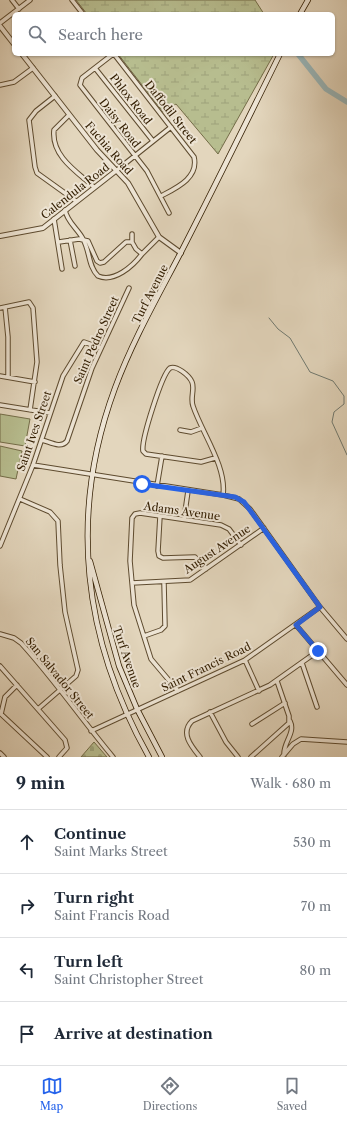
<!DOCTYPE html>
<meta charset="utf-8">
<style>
:root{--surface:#fff;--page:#f2f2f3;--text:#1f2937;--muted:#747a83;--line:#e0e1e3;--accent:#2563eb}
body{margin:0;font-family:"Libre Caslon Text",serif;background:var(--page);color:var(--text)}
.stop{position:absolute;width:12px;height:12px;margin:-9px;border:3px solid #2563eb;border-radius:50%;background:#fff}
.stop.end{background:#2563eb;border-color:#fff;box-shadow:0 1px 4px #0008}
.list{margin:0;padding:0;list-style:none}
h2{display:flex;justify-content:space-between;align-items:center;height:52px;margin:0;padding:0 16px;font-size:17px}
h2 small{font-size:13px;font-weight:400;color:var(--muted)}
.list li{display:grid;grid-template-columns:26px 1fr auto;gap:12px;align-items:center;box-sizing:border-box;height:64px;padding:0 16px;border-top:1px solid var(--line)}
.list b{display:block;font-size:15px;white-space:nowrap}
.list p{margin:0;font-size:13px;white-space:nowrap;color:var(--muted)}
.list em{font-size:13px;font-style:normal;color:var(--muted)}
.icon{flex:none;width:22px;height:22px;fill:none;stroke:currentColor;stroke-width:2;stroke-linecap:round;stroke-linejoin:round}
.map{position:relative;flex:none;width:347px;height:757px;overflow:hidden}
.search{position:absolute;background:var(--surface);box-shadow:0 1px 3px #0004;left:12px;right:12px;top:12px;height:44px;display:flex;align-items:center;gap:10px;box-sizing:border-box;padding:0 14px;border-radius:6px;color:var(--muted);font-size:15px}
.sheet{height:308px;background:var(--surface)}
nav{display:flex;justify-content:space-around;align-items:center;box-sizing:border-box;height:56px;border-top:1px solid var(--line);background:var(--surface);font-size:11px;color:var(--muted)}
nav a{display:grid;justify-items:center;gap:2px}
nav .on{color:var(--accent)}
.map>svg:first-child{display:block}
</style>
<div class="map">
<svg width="347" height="757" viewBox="0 0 347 757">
<defs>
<pattern id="wetland-marsh" width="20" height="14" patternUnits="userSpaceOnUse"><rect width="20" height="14" fill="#b7bd8f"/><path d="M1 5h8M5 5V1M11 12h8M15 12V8" fill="none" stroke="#9ea27a"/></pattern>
<pattern id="cemetery-stones" width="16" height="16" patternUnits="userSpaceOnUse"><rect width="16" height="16" fill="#b7bd8f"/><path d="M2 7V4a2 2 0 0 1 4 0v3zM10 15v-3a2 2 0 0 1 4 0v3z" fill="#9ea27a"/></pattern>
</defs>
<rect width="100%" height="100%" fill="#e3d6bd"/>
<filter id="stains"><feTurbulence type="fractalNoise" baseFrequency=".005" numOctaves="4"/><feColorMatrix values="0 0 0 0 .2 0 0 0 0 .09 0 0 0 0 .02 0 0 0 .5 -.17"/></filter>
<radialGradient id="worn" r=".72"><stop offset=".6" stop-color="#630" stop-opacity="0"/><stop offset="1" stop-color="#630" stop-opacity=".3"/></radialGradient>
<path fill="url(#wetland-marsh)" stroke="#746d48" d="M76 0H255L264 14H87Z
M118 54H274L218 154 176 104 163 112Z"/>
<path fill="url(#cemetery-stones)" stroke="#746d48" d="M94 742 107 757H81Z"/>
<path fill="#b7bd8f" stroke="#746d48" d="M0 414 30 419 25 446 0 442Z
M0 446 22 451 16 479 0 476Z"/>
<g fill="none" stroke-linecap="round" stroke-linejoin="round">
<path stroke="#707970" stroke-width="1" d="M269 318 278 329 290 338 310 372 333 381 344 396V404L334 412 332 422 347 455"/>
<path stroke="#99b7bb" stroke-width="5.5" d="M298 54 326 89 347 102"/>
<g stroke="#5e4b2f" stroke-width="5.5">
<path id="minor" d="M12 0 19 9
M72 0 83 14
M0 23 30 0
M113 54 82 78 80 85 147 171 169 213
M114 54 194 157C199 178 176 188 161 196
M95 68 153 141
M0 85 14 82 33 68
M55 96 36 111 29 120 35 167 37 173 76 201
M69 115 54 130C51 156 77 172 94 187
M117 170 171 127
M65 210C67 222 78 229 83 239 90 251 88 266 98 276 114 283 133 266 142 254
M54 219 62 269
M70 240 75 266
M59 242 79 239 88 241 97 261 100 263 104 262 126 242H132L136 249 142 254 159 237
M132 242V234
M5 307 8 337V377
M0 308 29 302 33 308 37 362 30 410
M0 376 35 382
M0 405 50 413
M180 430 191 432 202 428
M42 440C50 442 61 449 67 441L92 368 129 288
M215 458 201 462 146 454 143 451C141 440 162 374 170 368 176 365 189 375 192 382 195 389 190 398 193 406 202 433 227 467 223 495
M33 465 223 495 239 499 250 509 320 607 347 639
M157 486 162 456
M20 499 50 512 58 521 60 565 65 612 78 670 76 676 38 709
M160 516 158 551 159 556 163 558 195 557 206 569
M184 519 188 491
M0 546 33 465 63 376 84 342 101 348
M132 583 190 580 264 528
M296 625 347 685
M0 634 14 638 21 643C54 679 82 720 113 757
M144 636 161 630 165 626 164 583
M245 660 259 691
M302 663 317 707
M0 666 65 740 67 748 59 757
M17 685 5 697 1 714 47 757
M178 691 151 659 134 605 130 561 132 518 135 514 140 513 221 525 229 529 241 545
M210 712 226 742 238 757
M252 724 285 703
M91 731 245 660 320 607
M0 753 4 757
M284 755C283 742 296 733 290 721
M200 757C191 746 180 733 192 721L270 685 318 651
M251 757 289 723V716L277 681
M282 757 293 744 301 739 347 742"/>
</g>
<g stroke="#5e4b2f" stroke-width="6">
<path id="tertiary" d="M0 26 14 44
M22 54 97 150 128 183 159 237 181 253
M0 236 43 228 117 170"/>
</g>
<g stroke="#321d00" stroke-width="6">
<path id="secondary" d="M300 14 308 0
M90 561 119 666 137 709 162 757
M149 757C83 640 68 515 115 388 132 342 157 298 180 254 214 188 247 121 280 54"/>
</g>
<use href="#minor" stroke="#ede4d4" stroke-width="3.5"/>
<use href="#tertiary" stroke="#ede4d4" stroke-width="4"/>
<use href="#secondary" stroke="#ede4d4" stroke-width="4.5"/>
</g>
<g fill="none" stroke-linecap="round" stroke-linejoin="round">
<path stroke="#2563eb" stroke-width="5" d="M142 484 235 497 244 502 320 607 296 625 318 651"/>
</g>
<g text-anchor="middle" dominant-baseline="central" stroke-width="4" stroke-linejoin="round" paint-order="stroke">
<g font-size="11" fill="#321d00" stroke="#ede4d4">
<text transform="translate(131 99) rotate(52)">Phlox Road</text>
<text transform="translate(171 112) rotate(52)">Daffodil Street</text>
<text transform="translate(120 123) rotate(52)">Daisy Road</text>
<text transform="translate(109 148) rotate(49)">Fuchia Road</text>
<text transform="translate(75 191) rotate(-38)">Calendula Road</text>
<text transform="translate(150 294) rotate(-63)">Turf Avenue</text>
<text transform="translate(96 340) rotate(-66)">Saint Pedro Street</text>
<text transform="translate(34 431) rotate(-71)">Saint Ives Street</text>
<text transform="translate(182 511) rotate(8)">Adams Avenue</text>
<text transform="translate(217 549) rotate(-34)">August Avenue</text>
<text transform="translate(127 657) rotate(71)">Turf Avenue</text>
<text transform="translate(206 667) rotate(-26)">Saint Francis Road</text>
<text transform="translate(60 678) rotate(51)">San Salvador Street</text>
</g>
</g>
<rect width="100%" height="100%" filter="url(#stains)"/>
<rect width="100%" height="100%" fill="url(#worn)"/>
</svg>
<div class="stop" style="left:142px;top:484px"></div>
<div class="stop end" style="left:318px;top:651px"></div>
<div class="search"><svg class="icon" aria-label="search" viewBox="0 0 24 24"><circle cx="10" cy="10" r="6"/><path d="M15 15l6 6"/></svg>Search here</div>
</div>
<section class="sheet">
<h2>9 min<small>Walk · 680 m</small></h2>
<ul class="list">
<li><svg class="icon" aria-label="ahead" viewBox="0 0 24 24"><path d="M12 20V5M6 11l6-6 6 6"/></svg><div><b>Continue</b><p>Saint Marks Street</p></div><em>530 m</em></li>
<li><svg class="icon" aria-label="right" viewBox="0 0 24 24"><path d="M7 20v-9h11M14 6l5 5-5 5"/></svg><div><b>Turn right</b><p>Saint Francis Road</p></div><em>70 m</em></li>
<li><svg class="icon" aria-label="left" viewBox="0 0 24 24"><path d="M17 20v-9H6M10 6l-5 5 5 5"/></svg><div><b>Turn left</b><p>Saint Christopher Street</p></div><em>80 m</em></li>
<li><svg class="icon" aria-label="arrive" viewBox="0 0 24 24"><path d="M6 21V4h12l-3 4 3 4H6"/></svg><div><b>Arrive at destination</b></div></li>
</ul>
</section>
<nav>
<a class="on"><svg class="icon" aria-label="map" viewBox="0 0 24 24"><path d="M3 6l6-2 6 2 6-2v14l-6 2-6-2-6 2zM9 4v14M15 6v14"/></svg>Map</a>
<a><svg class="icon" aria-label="directions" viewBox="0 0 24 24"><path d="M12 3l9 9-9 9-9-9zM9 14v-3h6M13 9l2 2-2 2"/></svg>Directions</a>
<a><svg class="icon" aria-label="saved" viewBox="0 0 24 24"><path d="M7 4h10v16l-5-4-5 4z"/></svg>Saved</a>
</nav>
